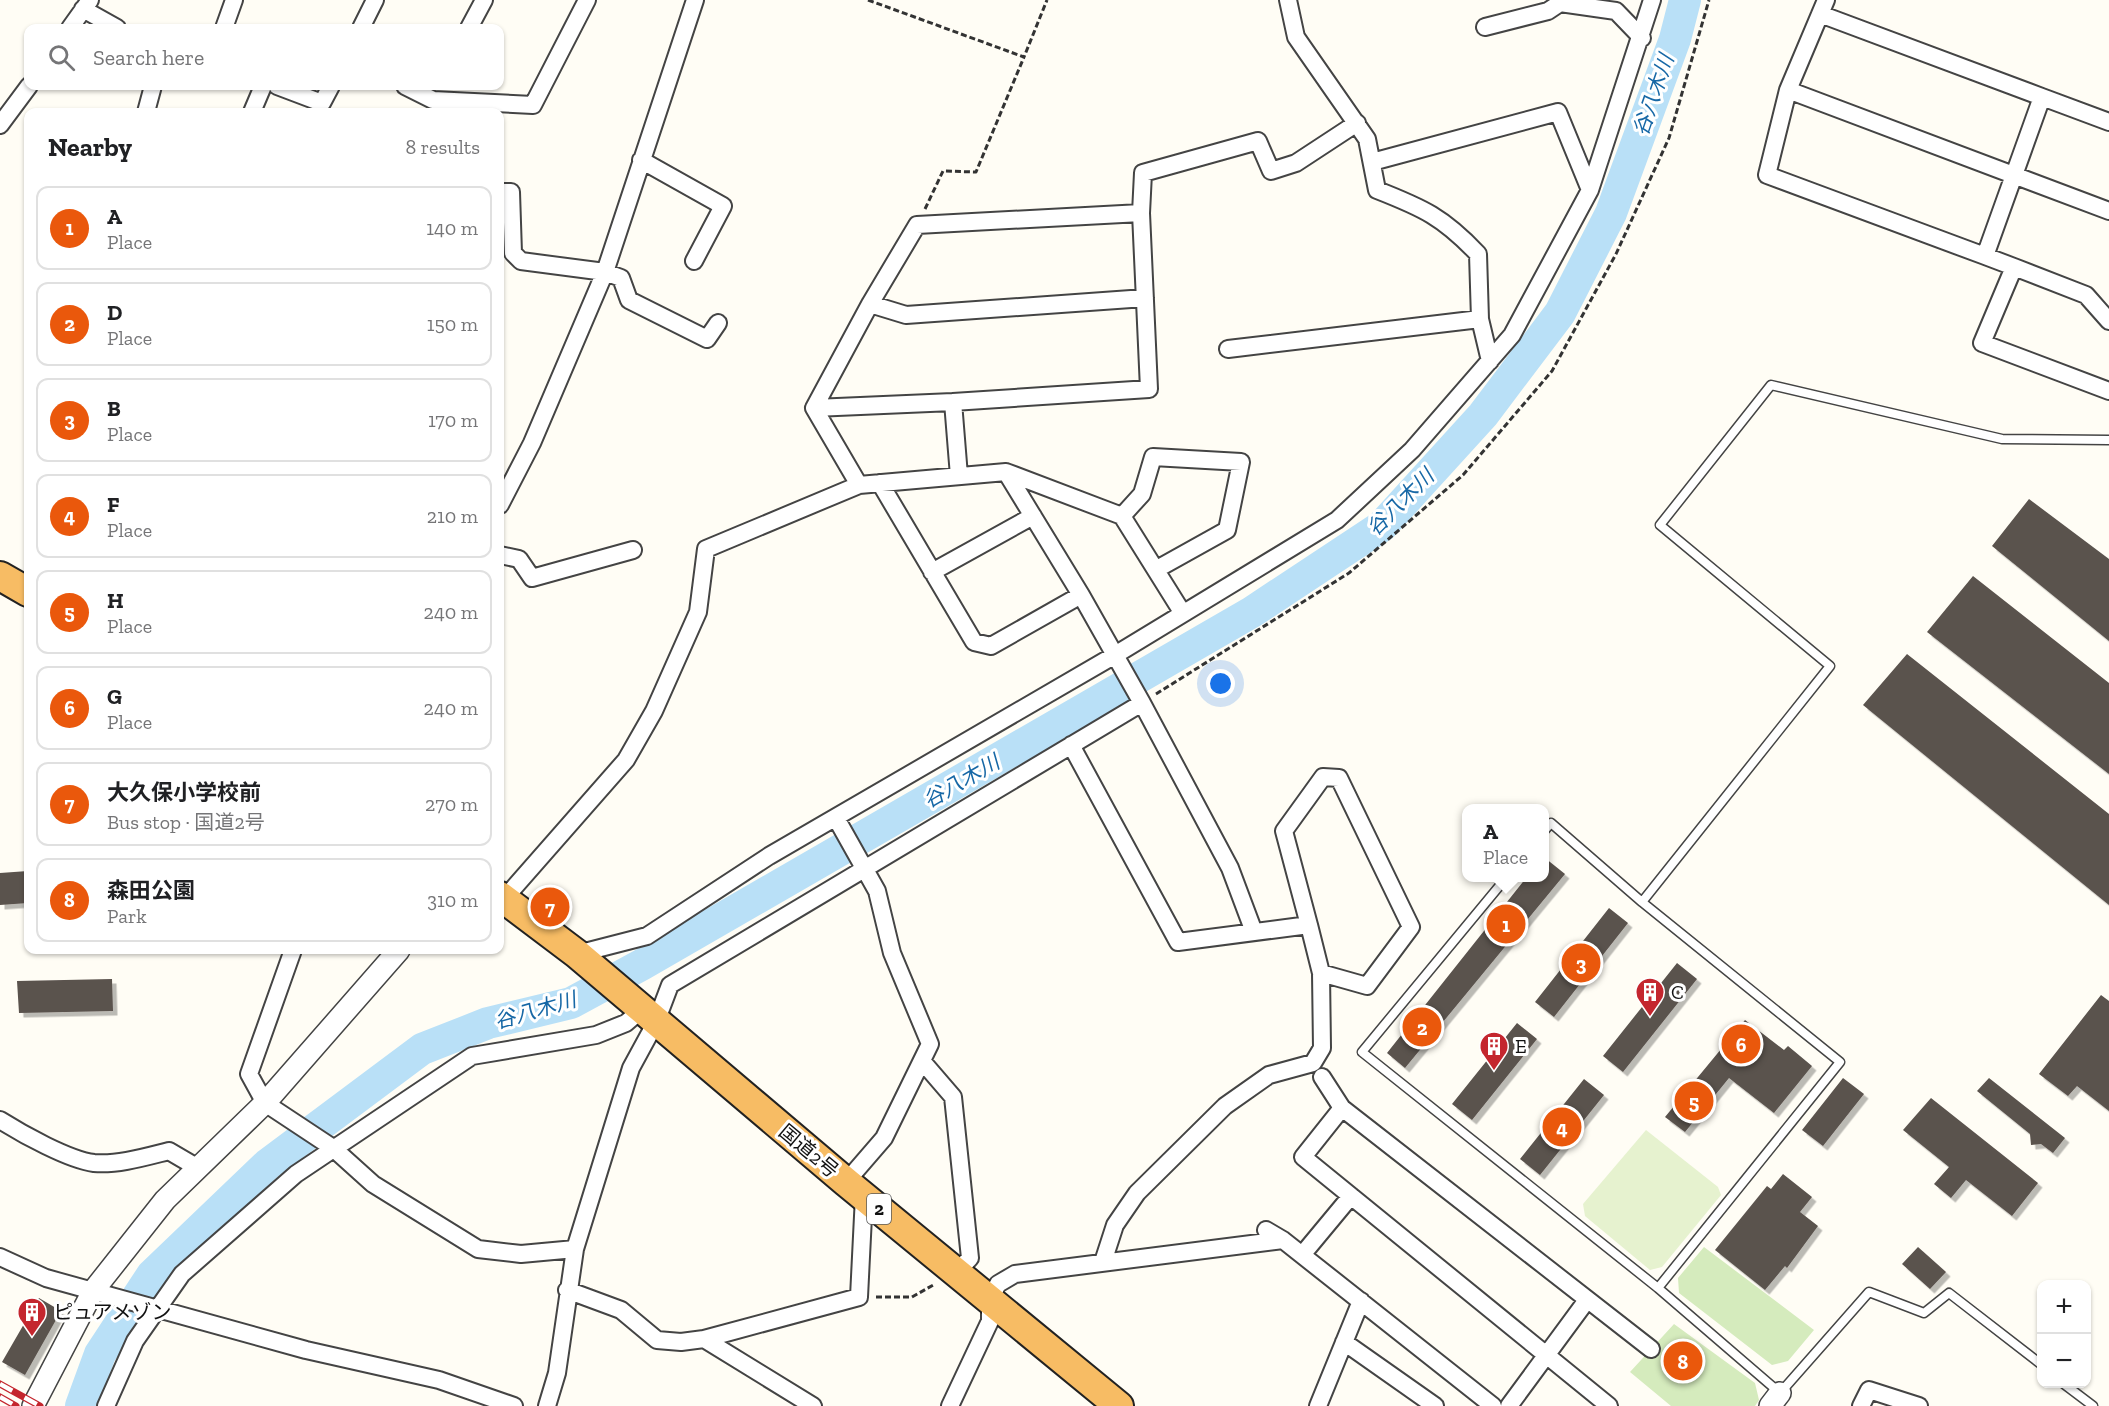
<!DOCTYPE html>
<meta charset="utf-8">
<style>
:root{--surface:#fff;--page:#f2f2f2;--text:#202124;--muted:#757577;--line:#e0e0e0;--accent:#ea580c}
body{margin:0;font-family:"Zilla Slab","Noto Sans JP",serif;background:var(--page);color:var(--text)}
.controls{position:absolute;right:18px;bottom:18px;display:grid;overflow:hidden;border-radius:12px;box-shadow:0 2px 4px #0004}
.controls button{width:54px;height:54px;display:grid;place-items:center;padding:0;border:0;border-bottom:2px solid var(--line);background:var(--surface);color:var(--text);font:30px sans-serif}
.you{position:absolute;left:1221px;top:684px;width:21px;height:21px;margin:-15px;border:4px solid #fff;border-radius:50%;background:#1a73e8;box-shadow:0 0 0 9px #1a73e833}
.badge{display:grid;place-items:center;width:39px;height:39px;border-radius:50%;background:var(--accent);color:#fff;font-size:20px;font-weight:700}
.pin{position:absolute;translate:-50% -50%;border:3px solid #fff;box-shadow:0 2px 6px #0006}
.popup{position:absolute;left:1462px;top:804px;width:87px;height:78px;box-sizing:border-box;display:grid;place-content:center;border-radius:12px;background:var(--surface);filter:drop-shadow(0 2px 4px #0005);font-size:20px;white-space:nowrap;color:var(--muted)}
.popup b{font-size:22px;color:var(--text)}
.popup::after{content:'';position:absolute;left:50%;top:100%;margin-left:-12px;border:12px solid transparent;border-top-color:var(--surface)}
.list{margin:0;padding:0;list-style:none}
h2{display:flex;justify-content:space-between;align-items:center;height:78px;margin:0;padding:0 24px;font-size:26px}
h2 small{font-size:20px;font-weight:400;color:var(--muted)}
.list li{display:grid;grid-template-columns:39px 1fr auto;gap:18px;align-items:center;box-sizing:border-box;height:84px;margin:0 12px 12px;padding:0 12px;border:2px solid var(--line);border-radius:12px}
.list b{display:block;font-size:22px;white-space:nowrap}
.list p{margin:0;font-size:20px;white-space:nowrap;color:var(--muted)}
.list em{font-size:20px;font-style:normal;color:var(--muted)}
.icon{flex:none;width:33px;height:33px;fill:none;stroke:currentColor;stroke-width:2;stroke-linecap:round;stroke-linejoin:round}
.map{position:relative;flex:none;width:2109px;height:1406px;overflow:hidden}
.search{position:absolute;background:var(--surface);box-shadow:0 2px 4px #0004;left:24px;top:24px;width:480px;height:66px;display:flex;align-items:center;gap:15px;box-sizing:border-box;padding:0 21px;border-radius:12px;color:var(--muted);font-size:22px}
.panel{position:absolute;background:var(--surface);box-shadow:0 2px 4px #0004;left:24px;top:108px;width:480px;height:846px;border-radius:12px}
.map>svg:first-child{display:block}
</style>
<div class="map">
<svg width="2109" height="1406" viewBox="0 0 2109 1406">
<defs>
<filter id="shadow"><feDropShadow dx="4.5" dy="4.5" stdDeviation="0" flood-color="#0004"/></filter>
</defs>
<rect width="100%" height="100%" fill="#fffdf5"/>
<path fill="#d5ebbd" d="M1704 1247 1814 1330 1788 1361 1772 1365 1679 1293 1678 1278Z
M1674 1324 1755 1383 1759 1400 1755 1406H1671L1630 1372Z"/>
<path fill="#e6f2cf" d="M1646 1130 1718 1187 1721 1195 1662 1267 1650 1270 1585 1216 1583 1204Z"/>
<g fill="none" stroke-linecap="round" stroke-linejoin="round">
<path stroke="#b9e0f7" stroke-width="32" d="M81 1406 100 1354 152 1275 268 1164 422 1049 488 1023 571 1003 643 964 1252 612 1382 526 1483 415 1560 313 1611 213 1675 39 1685 0"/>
</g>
<path fill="#5a524d" filter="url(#shadow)" d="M2029 499 2109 559V641L1992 546Z
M1973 576 2109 683V774L1927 632Z
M1907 654 2109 814V905L1863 705Z
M1545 858 1565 874 1405 1068 1387 1053 1526 878H1545Z
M28 871V903L0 905V873Z
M1609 908 1628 923 1554 1017 1535 1002Z
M1677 963 1697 979 1623 1072 1603 1056Z
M112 979 113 1011 19 1013 17 981Z
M2101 995 2109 1001V1111L2077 1086 2068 1096 2039 1074Z
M1745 1020 1784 1050 1788 1046 1812 1066 1774 1113 1729 1078 1685 1132 1665 1117Z
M1517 1023 1537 1039 1472 1120 1452 1104Z
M1843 1078 1864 1094 1823 1146 1802 1130Z
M1989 1078 2065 1138 2053 1153 2041 1144 2031 1145 2030 1134 1977 1091Z
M1584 1079 1604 1095 1540 1175 1520 1159Z
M1931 1098 2038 1183 2012 1216 1966 1180 1951 1198 1934 1184 1949 1167 1903 1130Z
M1783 1174 1812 1197 1800 1212 1818 1226 1787 1268 1785 1266 1765 1290 1715 1250 1767 1186 1771 1189Z
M1918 1247 1946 1272 1930 1289 1902 1264Z
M39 1298 61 1311 25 1375 2 1362Z"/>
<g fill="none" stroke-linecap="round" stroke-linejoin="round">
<g stroke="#444" stroke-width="11">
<path id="service" d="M1545 830 1551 823 1642 902
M1506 878 1362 1052 1658 1288 1780 1393 1869 1292 1924 1313 1949 1293 2042 1365
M1658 1288 1840 1062 1642 902 1830 666 1660 525 1771 385 2002 439 2109 440
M2064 1384 2093 1406"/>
</g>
<g stroke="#444" stroke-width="20">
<path id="minor" d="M1288 0 1296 37 1367 139 1377 190C1423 208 1443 217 1478 254L1480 319 1490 361
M1826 0 1788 90 1767 175 1985 256
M83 9 117 28
M1820 14 2042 97
M1485 27 1548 11 1560 3 1616 11 1642 38
M70 28 90 0
M224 28 234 0
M361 28 375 0
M469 28 484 0
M277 86 322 103 331 86
M405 86 433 100 533 105 587 0
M1788 90 2109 211
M146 112 153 86
M252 112 263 86
M2109 122 2042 97 1985 256 2014 267 1982 343 2109 391
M0 125 29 86
M641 160 723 206 694 261
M1372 162 1558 112 1590 190
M500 192H511L513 253 521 261 605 272 621 278 629 300 707 339 718 323
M2014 267 2086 295 2109 321
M870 304 906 315 1145 298
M1228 349 1480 319
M814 408 953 402
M1006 472 1081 595 1142 703 1230 868 1254 932
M959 476 953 402 1149 389 1141 213
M880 483 974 642 991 646 1081 595
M859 485 814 408 870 304 917 225 1141 213 1143 173 1258 141 1271 171 1296 163 1357 123
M500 505 532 443 605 272 695 0
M1122 516 1142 494 1153 457 1241 462 1227 530 1157 569
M500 555 519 559 532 578 633 550
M932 572 1033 516
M1071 745 1178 942 1309 925 1321 973 1322 1048 1313 1063 1269 1075 1225 1106 1137 1193 1115 1225 1103 1262
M836 818 877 891 892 953 930 1044 884 1138 846 1182
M504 899 626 760 654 711 698 612 706 549 859 485 1006 472 1122 516 1182 612
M1309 925 1284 831 1323 777 1339 778 1411 927 1367 986 1321 973
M293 950 249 1074 265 1103 333 1148 373 1184 478 1249 521 1254 575 1249
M577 954 647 936 769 856 1115 655 1337 520 1412 450 1512 335 1590 190 1652 0
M922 1061 953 1097 970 1258 957 1272
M1322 1077 1342 1108 1651 1349
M1342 1108 1303 1157 1609 1406
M0 1120C22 1134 69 1160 94 1163 118 1165 145 1157 169 1151L198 1168
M1266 1230 1283 1240 1493 1406
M1302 1255 1351 1196
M0 1257 46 1278 306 1350 439 1380 514 1406
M567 1290 621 1310 657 1340 681 1342 704 1339 859 1297 864 1196
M704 1339 813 1406
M1344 1342 1435 1406
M106 1406 135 1341 182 1274 296 1174 472 1056 596 1035 626 1023 641 1010
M547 1406 557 1373 575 1249 631 1068 656 1022 670 985 1142 703
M950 1406 990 1321V1299L998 1284 1015 1274 1283 1240
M1318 1406 1361 1301
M1509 1406 1587 1300
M1861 1406 1869 1390 1919 1406"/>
</g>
<g stroke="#444" stroke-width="24">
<path id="tertiary" d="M33 1406 93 1291 165 1200 265 1103 399 950
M1770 1406 1780 1393"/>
</g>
<g stroke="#222" stroke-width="32">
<path id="trunk" d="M0 576 28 592
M500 896 577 954 846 1182 1119 1406"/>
</g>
<path stroke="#333" stroke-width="3" stroke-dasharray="6 3" stroke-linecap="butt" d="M868 0 1024 57 1047 0
M925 209 943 171 976 172 1024 57
M1156 694 1349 573 1463 475 1552 371 1616 254 1669 138 1709 0
M876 1297H912L935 1284"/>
<use href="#service" stroke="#fff" stroke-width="8"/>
<use href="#minor" stroke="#fff" stroke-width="16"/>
<use href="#tertiary" stroke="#fff" stroke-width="21"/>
<use href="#trunk" stroke="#f7bc64" stroke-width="28"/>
<g stroke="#c4262e" stroke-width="7">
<path id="rail" d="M0 1384 40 1406
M0 1397 16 1406"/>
</g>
<use href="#rail" stroke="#fff" stroke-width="4.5" stroke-dasharray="14" stroke-linecap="butt"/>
</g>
<defs>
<g id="building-pin" transform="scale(1.5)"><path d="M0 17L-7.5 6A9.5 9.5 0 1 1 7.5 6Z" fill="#c4262e" stroke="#fff"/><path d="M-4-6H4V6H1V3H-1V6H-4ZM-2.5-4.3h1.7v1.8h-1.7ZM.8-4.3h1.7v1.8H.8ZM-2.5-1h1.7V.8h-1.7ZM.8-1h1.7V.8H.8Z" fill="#fff"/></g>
</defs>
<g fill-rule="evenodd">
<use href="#building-pin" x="1650" y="992"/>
<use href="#building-pin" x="1494" y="1046"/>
<use href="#building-pin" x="32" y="1312"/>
</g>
<g text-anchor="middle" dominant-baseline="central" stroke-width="6" stroke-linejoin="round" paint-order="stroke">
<rect fill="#fff" stroke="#585858" stroke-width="1.5" x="867" y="1194" width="24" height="30" rx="4.5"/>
<g font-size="18" font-weight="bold" fill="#111">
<text x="879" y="1209">2</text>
</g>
<g font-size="20" fill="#111" stroke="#fff" text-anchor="start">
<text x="1671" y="992">C</text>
<text x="1515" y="1046">E</text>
<text x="53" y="1312">ピュアメゾン</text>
</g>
<g font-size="20" fill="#111" stroke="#fff">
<text transform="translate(809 1151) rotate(40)">国道2号</text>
</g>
<g font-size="21" font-style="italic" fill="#1768a6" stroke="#fff">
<text transform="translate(1653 95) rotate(-71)">谷八木川</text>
<text transform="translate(1400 502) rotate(-45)">谷八木川</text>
<text transform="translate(961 781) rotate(-30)">谷八木川</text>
<text transform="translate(535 1010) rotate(-16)">谷八木川</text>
</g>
</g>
</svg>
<div class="controls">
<button>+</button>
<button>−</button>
</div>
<div class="you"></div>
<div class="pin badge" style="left:1506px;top:924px">1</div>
<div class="popup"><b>A</b>Place</div>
<div class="pin badge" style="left:1422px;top:1027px">2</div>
<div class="pin badge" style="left:1581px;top:963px">3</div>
<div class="pin badge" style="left:1562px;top:1127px">4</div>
<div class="pin badge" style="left:1694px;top:1101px">5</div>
<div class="pin badge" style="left:1741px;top:1044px">6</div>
<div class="pin badge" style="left:550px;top:907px">7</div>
<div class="pin badge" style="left:1683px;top:1361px">8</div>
<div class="search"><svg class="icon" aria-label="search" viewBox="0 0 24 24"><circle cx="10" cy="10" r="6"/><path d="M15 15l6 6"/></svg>Search here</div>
<section class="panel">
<h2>Nearby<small>8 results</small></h2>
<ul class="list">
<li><span class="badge">1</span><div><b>A</b><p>Place</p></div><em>140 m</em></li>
<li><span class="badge">2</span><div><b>D</b><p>Place</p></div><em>150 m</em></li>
<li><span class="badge">3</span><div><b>B</b><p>Place</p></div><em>170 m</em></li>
<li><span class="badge">4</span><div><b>F</b><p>Place</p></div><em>210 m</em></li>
<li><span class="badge">5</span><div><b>H</b><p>Place</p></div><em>240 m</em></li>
<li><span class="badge">6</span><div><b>G</b><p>Place</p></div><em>240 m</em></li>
<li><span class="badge">7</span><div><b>大久保小学校前</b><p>Bus stop · 国道2号</p></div><em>270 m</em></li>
<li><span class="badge">8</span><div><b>森田公園</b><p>Park</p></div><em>310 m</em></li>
</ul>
</section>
</div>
